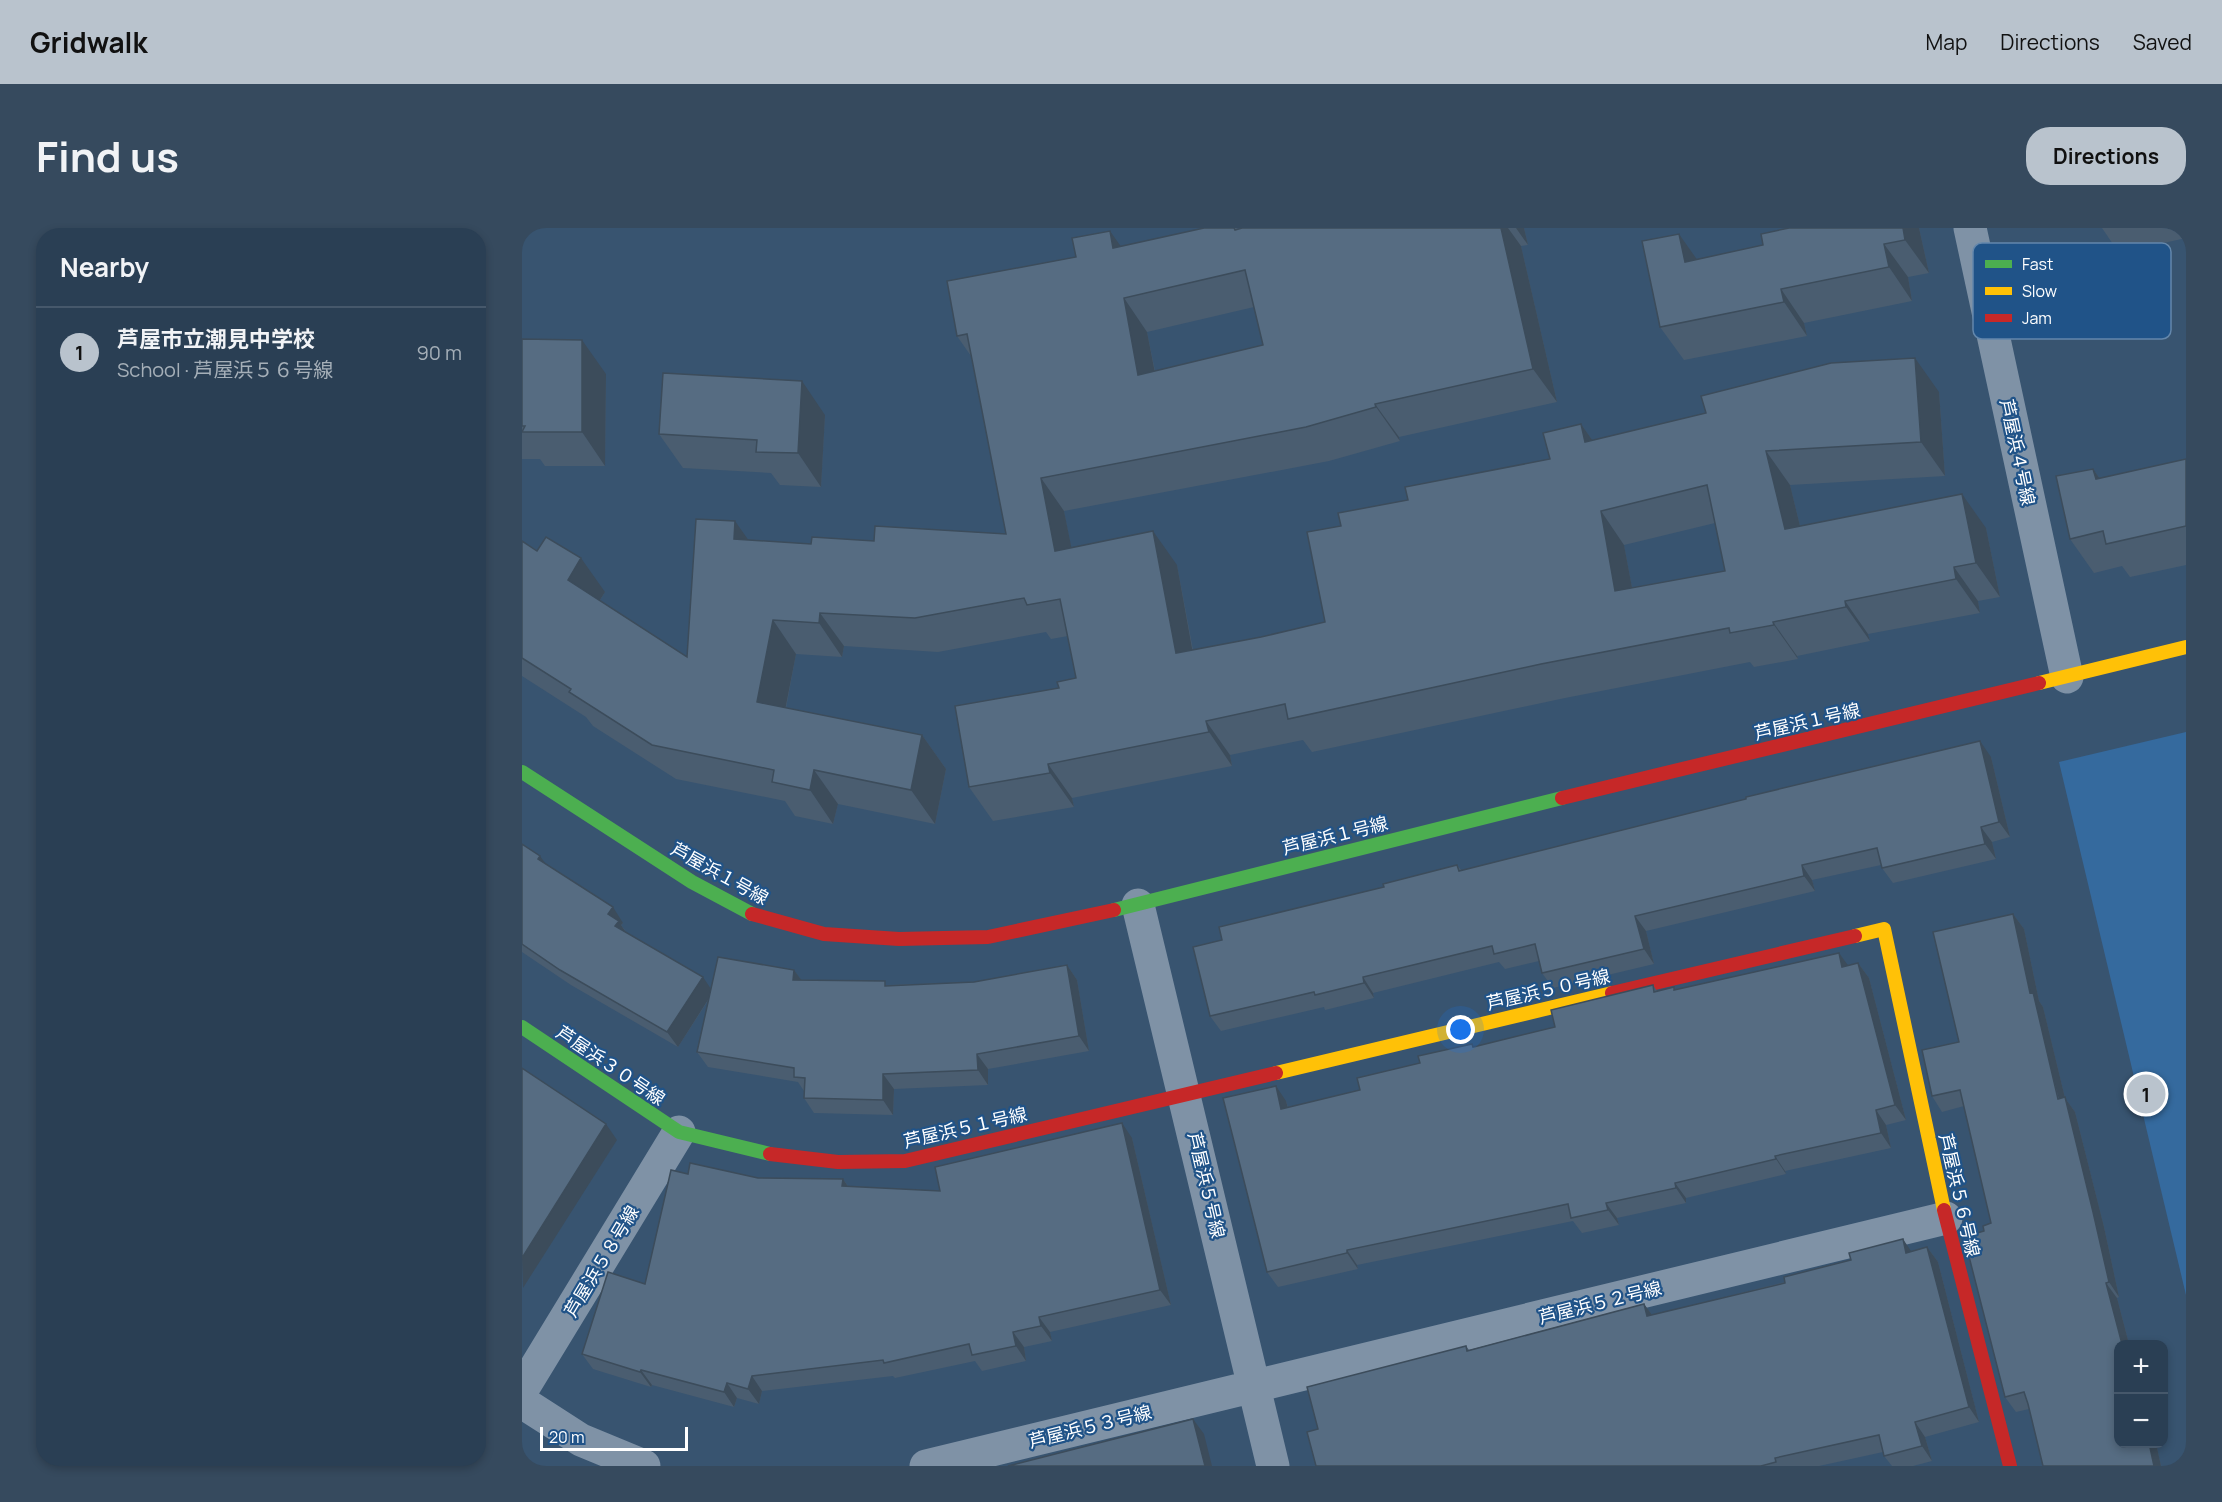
<!DOCTYPE html>
<meta charset="utf-8">
<style>
:root{--surface:#2a3f54;--page:#364a5e;--text:#f1f3f6;--muted:#a5afb8;--line:#46586b;--accent:#b9c3cd}
body{margin:0;font-family:Manrope,"Noto Sans JP",sans-serif;background:var(--page);color:var(--text)}
.controls{position:absolute;right:18px;bottom:18px;display:grid;overflow:hidden;border-radius:12px;box-shadow:0 3px 9px #0003}
.controls button{width:54px;height:54px;display:grid;place-items:center;padding:0;border:0;border-bottom:2px solid var(--line);background:var(--surface);color:var(--text);font:30px sans-serif}
.scale{position:absolute;left:18px;bottom:15px;width:148px;box-sizing:border-box;padding-left:6px;border:3px solid #fff;border-top:0;font-size:16px;line-height:21px;white-space:nowrap;color:#fff;-webkit-text-stroke:4px #205388;paint-order:stroke}
.you{position:absolute;left:939px;top:802px;width:21px;height:21px;margin:-15px;border:4px solid #fff;border-radius:50%;background:#1a73e8;box-shadow:0 0 0 9px #1a73e833}
.badge{display:grid;place-items:center;width:39px;height:39px;border-radius:50%;background:var(--accent);color:#111;font-size:20px;font-weight:700}
.pin{position:absolute;translate:-50% -50%;border:3px solid #fff;box-shadow:0 2px 6px #0006}
.list{margin:0;padding:0;list-style:none}
h2{display:flex;justify-content:space-between;align-items:center;height:78px;margin:0;padding:0 24px;font-size:26px}
h2 small{font-size:20px;font-weight:400;color:var(--muted)}
.list li{display:grid;grid-template-columns:39px 1fr auto;gap:18px;align-items:center;box-sizing:border-box;height:90px;padding:0 24px;border-top:2px solid var(--line)}
.list b{display:block;font-size:22px;white-space:nowrap}
.list p{margin:0;font-size:20px;white-space:nowrap;color:var(--muted)}
.list em{font-size:20px;font-style:normal;color:var(--muted)}
.map{position:relative;flex:none;width:1664px;height:1238px;overflow:hidden;border-radius:24px}
header{display:flex;align-items:center;gap:36px;box-sizing:border-box;height:84px;padding:0 30px;background:var(--accent);color:#111}
header strong{font-size:28px}
nav{display:flex;gap:33px;margin-inline-start:auto;font-size:21px}
.intro{display:flex;align-items:center;justify-content:space-between;box-sizing:border-box;height:144px;padding:0 36px}
h1{margin:0;font-size:42px}
.button{padding:15px 27px;border-radius:24px;background:var(--accent);color:#111;font-size:21px;font-weight:700}
main{display:flex;gap:36px;padding:0 36px}
aside{flex:1;background:var(--surface);border-radius:24px;box-shadow:0 3px 9px #0003}
.map>svg:first-child{display:block}
</style>
<header>
<strong>Gridwalk</strong>
<nav><a>Map</a><a>Directions</a><a>Saved</a></nav>
</header>
<div class="intro"><h1>Find us</h1><a class="button">Directions</a></div>
<main>
<aside>
<h2>Nearby<small></small></h2>
<ul class="list">
<li><span class="badge">1</span><div><b>芦屋市立潮見中学校</b><p>School · 芦屋浜５６号線</p></div><em>90 m</em></li>
</ul>
</aside>
<div class="map">
<svg width="1664" height="1238" viewBox="0 0 1664 1238">
<rect width="100%" height="100%" fill="#385470"/>
<path fill="#356a9e" d="M1664 504V1067L1537 534Z"/>
<g fill="none" stroke-linecap="round" stroke-linejoin="round">
<path stroke="#7f92a6" stroke-width="33" d="M1448 0 1545 449
M616 677 751 1238
M0 1162 157 904
M0 1174 59 1212 122 1238
M404 1238 1424 990"/>
<path stroke="#4caf50" stroke-width="14" d="M0 544 170 654 230 686
M592 682 1040 570
M0 799 157 904 248 926"/>
<path stroke="#ffc107" stroke-width="14" d="M1517 455 1664 419
M1333 708 1362 701 1422 982
M754 845 1090 765"/>
<path stroke="#c62828" stroke-width="14" d="M1040 570 1517 455
M230 686 302 706 377 711 466 709 592 682
M1090 765 1333 708
M248 926 316 934 383 933 754 845
M1422 982 1488 1238"/>
</g>
<path fill="#4a5d70" fill-rule="evenodd" d="M682 0H715L716 1 720 0H1002L1006 17 999 18 1035 174 877 209 878 213 807 233 542 283 549 319 655 337 671 422 739 409 803 394 819 298 886 272 1028 231 1059 196 1070 212 1417 164 1423 248 1268 257 1278 298 1464 300 1478 369 1456 373 1458 385 1346 406 1348 413 1275 428 1276 431 1232 439 1228 434 1043 470 790 524 781 512 708 527 710 538 550 570 552 579 471 593 447 559 537 460 554 450 546 408 529 411 524 404 416 424 322 418 320 429 274 426 264 480 400 507 424 541 413 596 316 576 311 596 273 588 263 573 154 551 71 498 64 489 0 448V313L83 364 78 372 165 429 226 312 289 316 484 306 449 128 435 108 554 29ZM732 79 741 117 633 143 625 104ZM1193 295 1203 343 1110 360 1102 317Z
M1397 0 1407 45 1386 49 1390 73 1282 95 1285 108 1162 132 1138 99 1175 31Z
M1580 0H1664V10L1597 25Z
M0 111 84 146 83 238H23L18 231H0Z
M303 187 299 259 258 257 249 245 161 240 137 206Z
M1664 231V337L1608 349 1600 338 1572 345 1548 311 1571 241 1578 251Z
M1469 529 1488 609 1470 614 1474 631 1371 655 1360 640 1359 637 1290 652 1293 663 1124 703 1132 736 1031 760 1020 745 1017 733 983 741 977 734 851 765 852 770 803 782 802 779 699 803 688 788 700 712 862 659 935 637 940 643Z
M0 616 24 637 101 695 99 697 105 705 189 761 272 742 279 752 365 757 452 754 545 737 555 752 567 823 466 841V857L372 861 371 887 292 885 282 870V863L276 854 186 839 175 824 187 771 156 819 49 757 0 724Z
M1491 686 1502 701 1517 773 1521 779 1543 870 1553 884 1582 999 1597 1069 1595 1070 1607 1116H1596V1215H1634L1639 1238H1521L1507 1181 1494 1184 1483 1169 1462 1003 1469 995 1442 878 1420 884 1410 868 1437 814Z
M1336 735 1347 750 1384 892 1364 897 1369 920 1263 943 1264 946 1164 970V975L1095 990 1097 997 1060 1005 1051 993 835 1037 836 1041 756 1059 745 1044 764 873 766 879 838 862 898 835 950 816 952 819 1033 799 1131 757 1135 763 1153 761 1326 737Z
M610 910 649 1077 528 1104 530 1113 502 1119 504 1133 460 1143 453 1133 373 1150 371 1148 240 1163 237 1176 215 1170 212 1179 130 1157 129 1159 71 1141 60 1126 123 1056 166 946 236 950 321 951 326 958 418 963Z
M1405 1019 1416 1034 1457 1194 1403 1209 1410 1233 1391 1238H1370L1362 1228 1361 1224 1297 1238H794L796 1201 944 1118 947 1122 1122 1076 1130 1087Z"/>
<path fill="#3c4c5b" d="M979 0H986L999 18 1035 174 1011 141Z
M994 0H1002L1006 17Z
M1381 0H1397L1407 45 1383 12Z
M588 3 612 37 591 20Z
M1157 6 1181 40 1163 34Z
M1362 16 1386 49 1390 73 1367 39Z
M1259 61 1282 95 1285 108 1262 74Z
M602 70 625 104 640 181 616 147Z
M60 112 84 146 83 238 60 204Z
M1393 130 1417 164 1423 248 1399 214Z
M280 153 303 187 299 259 276 225Z
M853 176 877 209 878 213 854 179Z
M1059 196 1082 229 1063 214Z
M1244 223 1268 257 1287 335 1263 301Z
M1571 241 1595 275 1574 251Z
M519 250 542 283 557 357 533 323Z
M1440 266 1464 300 1478 369 1454 335Z
M1079 283 1102 317 1117 397 1093 363Z
M213 293 237 327 212 311Z
M631 303 655 337 677 459 654 425Z
M59 330 83 364 69 386 46 352Z
M1432 339 1456 373 1458 385 1434 351Z
M1323 373 1346 406 1348 413 1324 379Z
M298 385 322 418 320 429 297 395Z
M251 392 274 426 258 508 235 474Z
M1251 394 1275 428 1276 431 1252 397Z
M684 493 708 527 710 538 687 504Z
M400 507 424 541 413 596 389 562Z
M1458 513 1469 529 1488 609 1477 594Z
M526 536 550 570 552 579 528 545Z
M292 542 316 576 311 596 288 562Z
M1459 599 1470 614 1474 631 1463 616Z
M18 628 29 643 16 631Z
M1280 637 1290 652 1293 663 1282 648Z
M91 679 101 695 99 697 107 709 104 713 86 686Z
M1491 686 1502 701 1517 773 1521 779 1543 870 1553 884 1582 999 1597 1069 1587 1054 1508 765Z
M1113 688 1124 703 1132 736 1122 721Z
M1317 725 1328 740 1320 739Z
M1336 735 1347 750 1384 892 1373 877Z
M545 737 555 752 567 823 557 808Z
M272 742 283 757 271 752Z
M181 749 191 764 156 819 145 804Z
M841 749 851 765 852 770 842 755Z
M455 826 466 841V857L456 842Z
M361 846 372 861 371 887 361 872Z
M754 858 764 873 770 896 759 881Z
M1354 882 1364 897 1369 920 1359 905Z
M600 895 610 910 649 1077 638 1062Z
M84 896 95 912 1 1060 0 1030Z
M1253 928 1263 943 1264 946 1254 931Z
M321 951 331 966 320 958Z
M1153 955 1164 970V975L1154 960Z
M1084 975 1095 990 1097 997 1086 982Z
M1381 1011 1391 1026 1384 1025Z
M1405 1019 1416 1034 1457 1194 1447 1179Z
M825 1022 835 1037 836 1041 825 1025Z
M1584 1055 1595 1070 1607 1116H1600Z
M1122 1076 1133 1091 1125 1088Z
M517 1089 528 1104 530 1113 519 1098Z
M491 1104 502 1119 504 1133 494 1118Z
M119 1142 130 1157 129 1159 118 1144Z
M230 1148 240 1163 237 1176 226 1161Z
M205 1155 215 1170 212 1179 202 1164Z
M671 1191 682 1206 690 1238H683Z
M1393 1194 1403 1209 1410 1233 1400 1218Z
M1627 1215H1634L1639 1238H1632Z"/>
<path fill="#566c82" stroke="#3c4c5b" stroke-width="1.5" fill-rule="evenodd" d="M682 0H712L713 2 720 0H979L1011 141 853 176 854 179 784 199 519 250 533 323 631 303 654 425 739 409 803 394 785 304 819 298 816 285 886 272 883 259 1028 231 1021 205 1059 196 1063 214 1184 185 1179 168 1309 135 1393 130 1399 214 1244 223 1263 301 1440 266 1454 335 1432 339 1434 351 1323 373 1324 379 1251 394 1252 397 1208 405 1207 400 1019 436 766 491 763 476 684 493 687 504 526 536 528 545 447 559 433 478 537 460 535 454 554 450 538 371 505 377 502 370 393 390 298 385 297 395 251 392 235 474 400 507 389 562 292 542 288 562 250 554 252 542 130 517 47 464 49 461 0 430V313L15 323 24 309 59 330 46 352 165 429 174 291 213 293 212 311 289 316 290 309 352 313 353 298 484 306 445 106 435 108 425 53 554 29 550 10 588 3 591 20ZM723 42 741 117 616 147 602 70ZM1185 257 1203 343 1093 363 1079 283Z
M1267 0H1381L1383 12 1362 16 1367 39 1259 61 1262 74 1138 99 1120 13 1157 6 1163 34 1241 17 1239 6Z
M0 111 60 112V204H0L3 198H0Z
M141 145 280 153 276 225 234 224 235 212 137 206Z
M1664 231V298L1584 316 1581 303 1548 311 1534 248 1571 241 1574 251Z
M1458 513 1477 594 1459 599 1463 616 1360 640 1355 620 1280 637 1282 648 1113 688 1122 721 1020 745 1013 716 972 726 970 718 841 749 842 755 793 767 792 764 688 788 671 719 700 712 697 699 862 659 861 656 935 637 937 643 1224 571V569Z
M0 616 18 628 16 631 91 679 86 686 97 693 93 698 181 749 145 804 38 742 0 716Z
M1491 686 1508 765 1511 764 1536 871 1543 869 1571 984 1587 1054 1584 1055 1600 1116H1596V1215H1627L1632 1238H1521L1506 1176 1502 1164 1483 1169 1442 1009 1462 1003 1461 998 1469 995 1438 862 1410 868 1400 822 1437 814 1411 704Z
M1317 725 1320 739 1336 735 1373 877 1354 882 1359 905 1253 928 1254 931 1153 955 1154 960 1084 975 1086 982 1049 990 1046 976 825 1022V1025L745 1044 701 870 754 858 759 881 838 862 835 850 898 835 896 828 950 816 951 819 1033 799 1029 782 1131 757 1132 764 1152 759V762Z
M196 729 272 742 271 752 363 753V758L452 754 545 737 557 808 455 826 456 842 361 846V872L282 870 283 850 272 849V840L175 824Z
M0 840 84 896 0 1030Z
M600 895 638 1062 517 1089 519 1098 491 1104 494 1118 450 1127 447 1116 362 1135 361 1132 230 1148 226 1161 205 1155 202 1164 119 1142 118 1144 60 1126 86 1044 123 1056 149 942 166 946 168 935 236 950 321 951 320 958 418 963 413 939Z
M1381 1011 1384 1025 1405 1019 1447 1179 1393 1194 1400 1218 1362 1228 1357 1207 1253 1230 1254 1234 1239 1238H794L785 1204 796 1201 785 1159 944 1118 945 1123 1122 1076 1125 1088 1263 1055 1262 1049 1329 1032 1327 1025Z
M671 1191 683 1238H486Z"/>
<g text-anchor="middle" dominant-baseline="central" stroke-width="4.5" stroke-linejoin="round" paint-order="stroke">
<g font-size="18" fill="#fff" stroke="#205388">
<text transform="translate(1496 224) rotate(78)">芦屋浜４号線</text>
<text transform="translate(1285 493) rotate(-13)">芦屋浜１号線</text>
<text transform="translate(813 607) rotate(-14)">芦屋浜１号線</text>
<text transform="translate(198 645) rotate(29)">芦屋浜１号線</text>
<text transform="translate(1026 761) rotate(-13)">芦屋浜５０号線</text>
<text transform="translate(89 837) rotate(34)">芦屋浜３０号線</text>
<text transform="translate(443 899) rotate(-13)">芦屋浜５１号線</text>
<text transform="translate(685 957) rotate(77)">芦屋浜５号線</text>
<text transform="translate(1438 967) rotate(77)">芦屋浜５６号線</text>
<text transform="translate(79 1033) rotate(-59)">芦屋浜５８号線</text>
<text transform="translate(1078 1074) rotate(-14)">芦屋浜５２号線</text>
<text transform="translate(568 1198) rotate(-14)">芦屋浜５３号線</text>
</g>
</g>
<rect x="1451" y="15" width="198" height="96" rx="9" fill="#205388" stroke="#6387ac" stroke-width="1.5"/>
<rect x="1463" y="32" width="27" height="8" fill="#4caf50"/>
<rect x="1463" y="59" width="27" height="8" fill="#ffc107"/>
<rect x="1463" y="86" width="27" height="8" fill="#c62828"/>
<g font-size="16" fill="#fff">
<text x="1500" y="42">Fast</text>
<text x="1500" y="69">Slow</text>
<text x="1500" y="96">Jam</text>
</g>
</svg>
<div class="controls">
<button>+</button>
<button>−</button>
</div>
<div class="scale">20 m</div>
<div class="you"></div>
<div class="pin badge" style="left:1624px;top:866px">1</div>
</div>
</main>
